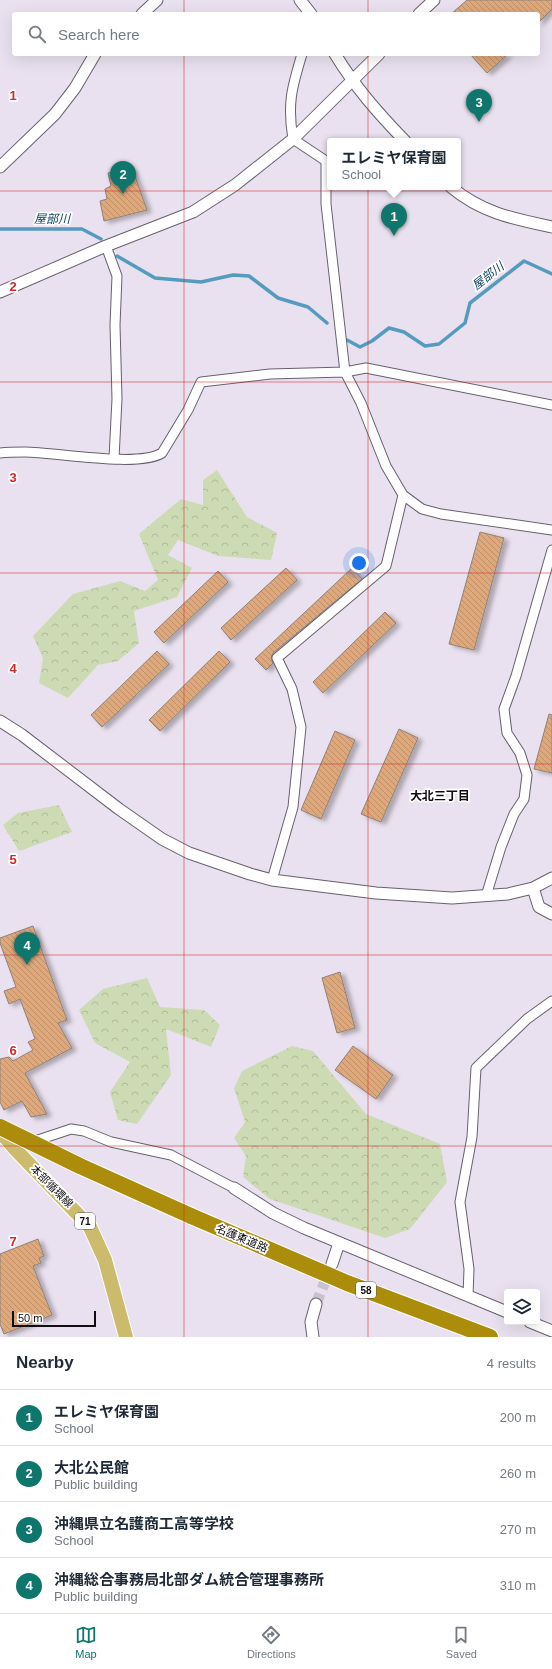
<!DOCTYPE html>
<meta charset="utf-8">
<style>
:root{--surface:#fff;--page:#f2f2f3;--text:#1f2937;--muted:#747a83;--line:#e0e1e3;--accent:#0f766e}
body{margin:0;font-family:Helvetica,"Noto Sans JP",sans-serif;background:var(--page);color:var(--text)}
.controls{position:absolute;right:12px;bottom:12px;display:grid;overflow:hidden;border-radius:4px;box-shadow:0 4px 16px #0002}
.controls button{width:36px;height:36px;display:grid;place-items:center;padding:0;border:0;border-bottom:1px solid var(--line);background:var(--surface);color:var(--text);font:20px sans-serif}
.scale{position:absolute;left:12px;bottom:10px;width:84px;box-sizing:border-box;padding-left:4px;border:2px solid #100e12;border-top:0;font-size:11px;line-height:14px;white-space:nowrap;color:#100e12;-webkit-text-stroke:3px #fff;paint-order:stroke}
.you{position:absolute;left:359px;top:563px;width:14px;height:14px;margin:-10px;border:3px solid #fff;border-radius:50%;background:#1a73e8;box-shadow:0 0 0 6px #1a73e833}
.badge{display:grid;place-items:center;width:26px;height:26px;border-radius:50%;background:var(--accent);color:#fff;font-size:13px;font-weight:700}
.pin{position:absolute;translate:-50% -33px;filter:drop-shadow(0 1px 2px #0008)}
.pin::after{content:'';position:absolute;top:21px;width:14px;height:12px;background:inherit;clip-path:polygon(0 0,100% 0,50% 100%)}
.popup{position:absolute;left:327px;top:138px;width:134px;height:52px;box-sizing:border-box;display:grid;place-content:center;border-radius:4px;background:var(--surface);filter:drop-shadow(0 1px 3px #0005);font-size:13px;white-space:nowrap;color:var(--muted)}
.popup b{font-size:15px;color:var(--text)}
.popup::after{content:'';position:absolute;left:50%;top:100%;margin-left:-8px;border:8px solid transparent;border-top-color:var(--surface)}
.list{margin:0;padding:0;list-style:none}
h2{display:flex;justify-content:space-between;align-items:center;height:52px;margin:0;padding:0 16px;font-size:17px}
h2 small{font-size:13px;font-weight:400;color:var(--muted)}
.list li{display:grid;grid-template-columns:26px 1fr auto;gap:12px;align-items:center;box-sizing:border-box;height:56px;padding:0 16px;border-top:1px solid var(--line)}
.list b{display:block;font-size:15px;white-space:nowrap}
.list p{margin:0;font-size:13px;white-space:nowrap;color:var(--muted)}
.list em{font-size:13px;font-style:normal;color:var(--muted)}
.icon{flex:none;width:22px;height:22px;fill:none;stroke:currentColor;stroke-width:2;stroke-linecap:round;stroke-linejoin:round}
.map{position:relative;flex:none;width:552px;height:1337px;overflow:hidden}
.search{position:absolute;background:var(--surface);box-shadow:0 4px 16px #0002;left:12px;right:12px;top:12px;height:44px;display:flex;align-items:center;gap:10px;box-sizing:border-box;padding:0 14px;border-radius:4px;color:var(--muted);font-size:15px}
.sheet{height:276px;background:var(--surface)}
nav{display:flex;justify-content:space-around;align-items:center;box-sizing:border-box;height:56px;border-top:1px solid var(--line);background:var(--surface);font-size:11px;color:var(--muted)}
nav a{display:grid;justify-items:center;gap:2px}
nav .on{color:var(--accent)}
.map>svg:first-child{display:block}
</style>
<div class="map">
<svg width="552" height="1337" viewBox="0 0 552 1337">
<defs>
<pattern id="forest-crowns" width="20" height="18" patternUnits="userSpaceOnUse"><rect width="20" height="18" fill="#cddbb4"/><path d="M2 6a3 3 0 1 1 6 0M12 15a3 3 0 1 1 6 0" fill="none" stroke="#afbb9a"/></pattern>
<pattern id="building-back-hatch" width="6" height="6" patternUnits="userSpaceOnUse"><rect width="6" height="6" fill="#dfa87a"/><path d="M-1 5l2 2M0 0l6 6M5-1l2 2" fill="none" stroke="#be8f68"/></pattern>
<filter id="shadow"><feDropShadow dx="4.5" dy="2.5" stdDeviation="2" flood-color="#0004"/></filter>
</defs>
<rect width="100%" height="100%" fill="#e9e1ef"/>
<path fill="url(#forest-crowns)" d="M217 470 247 517 277 533 271 560 218 556 178 540 168 555 192 568 177 597 134 611 139 643 118 661 98 665 68 698 39 683 43 658 33 636 73 594 120 581 145 591 158 580 139 534 181 499 203 505V480Z
M59 805 72 832 19 851 3 825 18 813Z
M147 978 160 1007 204 1010 220 1025 211 1047 166 1029 171 1075 137 1124 118 1120 110 1092 130 1062 95 1043 79 1010 103 989Z
M292 1046 313 1051 366 1114 440 1144 447 1182 410 1229 385 1238 270 1199 243 1177 246 1156 234 1138 245 1122 234 1088 242 1071Z"/>
<g fill="none" stroke-linecap="round" stroke-linejoin="round">
<path stroke="#559bc0" stroke-width="3.5" d="M0 229H82L101 239
M117 256 155 278 201 282 233 275 249 276 278 298 308 307 327 323
M347 340 360 347 372 341 389 328 404 332 425 346 439 344 465 323 470 303 524 261 552 274"/>
</g>
<path fill="url(#building-back-hatch)" stroke="#8e8278" filter="url(#shadow)" d="M467 0H552V9L538 23V14H451Z
M470 54H508L487 73Z
M132 168 147 210 104 221 100 201 107 199 105 189 111 186 108 173Z
M480 532 504 538 474 650 449 644Z
M286 568 297 580 231 640 221 628Z
M352 568 362 579 273 653 271 658 273 663 266 670 255 659Z
M218 571 228 582 164 643 154 632Z
M385 612 396 623 323 693 313 682Z
M157 651 169 664 102 727 91 715Z
M219 651 230 662 160 731 149 720Z
M549 714 552 715V773L534 769Z
M399 729 418 738 381 822 361 814Z
M335 731 355 740 321 819 301 810Z
M33 926 67 1020 58 1023 72 1048 25 1073 47 1114 31 1117 22 1101 4 1110 0 1102V1059L9 1057 13 1061 33 1050 28 1042 35 1039 20 999 9 1004 4 991 16 987 0 943V938Z
M340 972 355 1028 337 1033 322 978Z
M353 1046 393 1075 376 1099 335 1070Z
M38 1239 44 1256 39 1258 41 1263 33 1266 52 1315 4 1334 0 1324V1254Z"/>
<g fill="none" stroke-linecap="round" stroke-linejoin="round">
<path stroke="#c8c1ce" stroke-width="11" stroke-dasharray="11 5.5" stroke-linecap="butt" d="M316 1304 330 1269"/>
<g stroke="#67616d" stroke-width="11">
<path id="minor" d="M302 54C292 87 287 104 293 139L326 161H330
M326 161V204L345 372 361 403 386 466 403 495 422 509 441 514 552 530
M106 246 117 276 115 325 117 399 114 458
M0 453C8 452 16 452 25 452 55 452 138 468 162 453L188 410 201 382 270 374 345 372 366 368 552 405
M272 880 293 807 301 727 292 689 277 658 386 566 403 495
M486 896 501 847 514 814 524 799 527 775 520 753 507 733 504 709 516 676 552 550
M32 1142 71 1129 84 1131 111 1142 171 1155 234 1188
M468 1296 469 1269 460 1202 472 1137 476 1068 527 1019 552 1001"/>
</g>
<g stroke="#67616d" stroke-width="13">
<path id="tertiary" d="M300 0 311 14
M142 14 157 0
M419 14 434 0
M335 54C355 87 378 113 405 141
M0 167 55 114 75 88 95 54
M451 187C482 213 514 219 552 227
M0 292 106 246 193 212 235 185 293 139 379 54
M0 721 22 735 119 809 162 839 189 853 250 874 272 880 376 893 452 898 508 894 533 888 552 878
M533 888 539 907 552 914
M234 1188 273 1213 304 1228 507 1312
M332 1264 339 1243
M530 1322 552 1331
M313 1337 311 1322 316 1304"/>
</g>
<g stroke="#fff" stroke-width="16">
<path id="primary" d="M0 1131 15 1149 90 1227 105 1260 126 1337"/>
</g>
<g stroke="#fff" stroke-width="18">
<path id="motorway" d="M191 1216 347 1283 490 1337"/>
</g>
<use href="#minor" stroke="#fff" stroke-width="9"/>
<use href="#tertiary" stroke="#fff" stroke-width="11"/>
<use href="#primary" stroke="#cdbb6d" stroke-width="14"/>
<use href="#motorway" stroke="#ac8d0b" stroke-width="16"/>
<g stroke="#fff" stroke-width="18" stroke-linecap="butt">
<path id="motorway-bridge" d="M0 1127 80 1166 191 1216"/>
</g>
<use href="#motorway-bridge" stroke="#ac8d0b" stroke-width="16"/>
</g>
<path fill="none" stroke="#d62828" stroke-width="1" stroke-opacity="0.55" d="M184 0V14M368 0V14M184 54V1337M368 54V1337M0 191H552M0 382H552M0 573H552M0 764H552M0 955H552M0 1146H552"/>
<g text-anchor="middle" dominant-baseline="central" stroke-width="3.5" stroke-linejoin="round" paint-order="stroke">
<g fill="#fff" stroke="#585659" stroke-width="1">
<rect x="75" y="1213" width="20" height="16" rx="3"/>
<rect x="356" y="1282" width="20" height="16" rx="3"/>
</g>
<g font-size="10" font-weight="bold" fill="#100e12">
<text x="85" y="1221">71</text>
<text x="366" y="1290">58</text>
</g>
<g font-size="11" fill="#100e12" stroke="#fff">
<text transform="translate(52 1186) rotate(45)">本部循環線</text>
<text transform="translate(242 1238) rotate(23)">名護東道路</text>
</g>
<g font-size="12" font-style="italic" fill="#0a445f" stroke="#fff">
<text x="52" y="219">屋部川</text>
<text transform="translate(488 276) rotate(-38)">屋部川</text>
</g>
<g font-size="12" font-weight="bold" fill="#100e12" stroke="#fff">
<text x="440" y="796">大北三丁目</text>
</g>
</g>
<g font-size="13" text-anchor="middle" font-weight="bold" fill="#d62828" stroke="#fff" stroke-width="3.5" stroke-linejoin="round" paint-order="stroke">
<text x="13" y="100">1</text>
<text x="13" y="291">2</text>
<text x="13" y="482">3</text>
<text x="13" y="673">4</text>
<text x="13" y="864">5</text>
<text x="13" y="1055">6</text>
<text x="13" y="1246">7</text>
</g>
</svg>
<div class="controls">
<button><svg class="icon" aria-label="layers" viewBox="0 0 24 24"><path d="M12 4l9 5-9 5-9-5zM3 14l9 5 9-5"/></svg></button>
</div>
<div class="scale">50 m</div>
<div class="you"></div>
<div class="pin badge" style="left:394px;top:236px">1</div>
<div class="popup"><b>エレミヤ保育園</b>School</div>
<div class="pin badge" style="left:123px;top:194px">2</div>
<div class="pin badge" style="left:479px;top:122px">3</div>
<div class="pin badge" style="left:27px;top:965px">4</div>
<div class="search"><svg class="icon" aria-label="search" viewBox="0 0 24 24"><circle cx="10" cy="10" r="6"/><path d="M15 15l6 6"/></svg>Search here</div>
</div>
<section class="sheet">
<h2>Nearby<small>4 results</small></h2>
<ul class="list">
<li><span class="badge">1</span><div><b>エレミヤ保育園</b><p>School</p></div><em>200 m</em></li>
<li><span class="badge">2</span><div><b>大北公民館</b><p>Public building</p></div><em>260 m</em></li>
<li><span class="badge">3</span><div><b>沖縄県立名護商工高等学校</b><p>School</p></div><em>270 m</em></li>
<li><span class="badge">4</span><div><b>沖縄総合事務局北部ダム統合管理事務所</b><p>Public building</p></div><em>310 m</em></li>
</ul>
</section>
<nav>
<a class="on"><svg class="icon" aria-label="map" viewBox="0 0 24 24"><path d="M3 6l6-2 6 2 6-2v14l-6 2-6-2-6 2zM9 4v14M15 6v14"/></svg>Map</a>
<a><svg class="icon" aria-label="directions" viewBox="0 0 24 24"><path d="M12 3l9 9-9 9-9-9zM9 14v-3h6M13 9l2 2-2 2"/></svg>Directions</a>
<a><svg class="icon" aria-label="saved" viewBox="0 0 24 24"><path d="M7 4h10v16l-5-4-5 4z"/></svg>Saved</a>
</nav>
